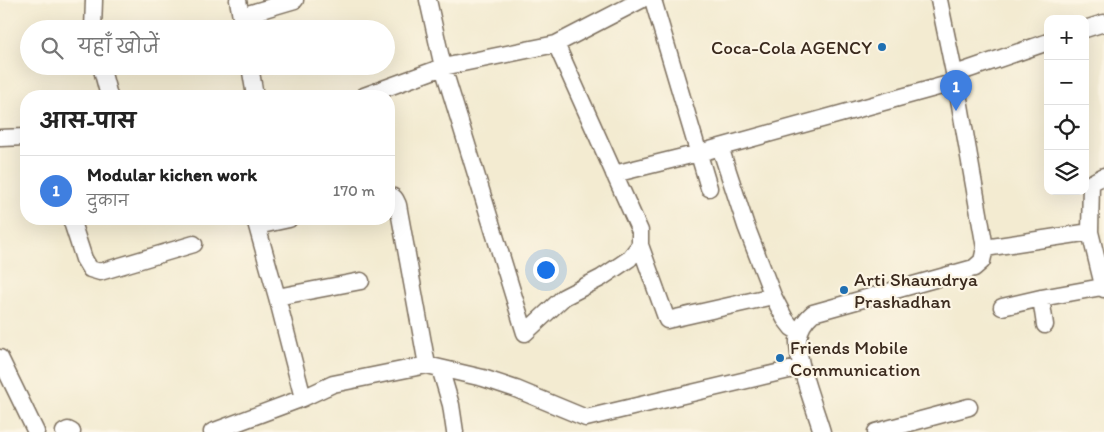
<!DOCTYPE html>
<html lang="hi">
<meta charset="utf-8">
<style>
:root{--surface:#fff;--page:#f2f2f2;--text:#222;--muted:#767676;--line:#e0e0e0;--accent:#111827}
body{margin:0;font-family:Itim,"Playpen Sans Deva",sans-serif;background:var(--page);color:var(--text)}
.controls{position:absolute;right:15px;top:15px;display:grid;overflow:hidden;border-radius:10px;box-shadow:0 5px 20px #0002}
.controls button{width:45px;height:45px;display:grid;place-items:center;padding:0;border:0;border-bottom:1px solid var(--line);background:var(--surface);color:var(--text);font:25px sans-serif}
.you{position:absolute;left:545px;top:269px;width:18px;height:18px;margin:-12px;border:4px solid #fff;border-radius:50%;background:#1a73e8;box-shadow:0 0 0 8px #1a73e833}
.badge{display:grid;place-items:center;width:32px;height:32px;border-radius:50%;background:var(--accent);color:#fff;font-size:16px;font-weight:700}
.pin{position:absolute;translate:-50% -41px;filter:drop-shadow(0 1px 2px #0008)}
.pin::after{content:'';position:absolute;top:26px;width:18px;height:15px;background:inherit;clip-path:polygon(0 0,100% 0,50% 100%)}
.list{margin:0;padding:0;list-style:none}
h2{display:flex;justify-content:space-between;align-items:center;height:65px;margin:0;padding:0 20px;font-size:21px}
h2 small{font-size:16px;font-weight:400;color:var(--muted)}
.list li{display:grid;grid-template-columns:32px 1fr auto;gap:15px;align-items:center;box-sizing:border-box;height:70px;padding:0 20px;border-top:1px solid var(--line)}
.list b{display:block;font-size:19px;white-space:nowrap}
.list p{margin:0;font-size:16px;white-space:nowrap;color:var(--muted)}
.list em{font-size:16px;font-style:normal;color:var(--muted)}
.icon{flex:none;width:28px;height:28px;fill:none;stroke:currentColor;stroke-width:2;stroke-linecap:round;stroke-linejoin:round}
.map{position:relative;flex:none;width:1104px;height:432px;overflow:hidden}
.search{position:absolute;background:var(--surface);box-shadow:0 5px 20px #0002;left:20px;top:20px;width:375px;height:55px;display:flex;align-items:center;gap:12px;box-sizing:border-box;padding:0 18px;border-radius:28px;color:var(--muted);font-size:19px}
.panel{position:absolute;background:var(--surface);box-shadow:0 5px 20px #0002;left:20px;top:90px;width:375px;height:135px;border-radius:20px}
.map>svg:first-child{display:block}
</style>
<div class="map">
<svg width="1104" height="432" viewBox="0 0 1104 432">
<rect width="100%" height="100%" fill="#fcf5e5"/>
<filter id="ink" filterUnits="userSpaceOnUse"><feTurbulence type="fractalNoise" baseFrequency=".02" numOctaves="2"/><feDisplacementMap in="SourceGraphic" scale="10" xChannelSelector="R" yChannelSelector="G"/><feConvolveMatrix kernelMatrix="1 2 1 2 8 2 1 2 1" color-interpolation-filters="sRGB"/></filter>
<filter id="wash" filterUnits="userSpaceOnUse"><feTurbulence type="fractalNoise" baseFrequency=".0096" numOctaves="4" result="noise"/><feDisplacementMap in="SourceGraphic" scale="20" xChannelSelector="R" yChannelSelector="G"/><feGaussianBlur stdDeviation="1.12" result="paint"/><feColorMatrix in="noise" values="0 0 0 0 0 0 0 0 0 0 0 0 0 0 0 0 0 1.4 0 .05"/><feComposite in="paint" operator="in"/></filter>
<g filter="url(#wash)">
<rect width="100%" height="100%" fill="#f3ebd1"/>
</g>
<g filter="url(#ink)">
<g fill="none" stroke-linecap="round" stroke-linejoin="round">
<g stroke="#7b6e5d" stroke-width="19">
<path id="minor" d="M238 0 243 29
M428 0 443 67 525 333 564 297 601 278 629 259 640 245V231L556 44
M653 0 709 188
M241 16 295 0
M93 29 94 0
M1085 29 1104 23
M101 66 109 96
M250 66 255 96
M364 96 443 67 556 44 641 0
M0 138 26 137
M720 147 746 226 773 296 785 319 792 328 800 333
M614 174 699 153 956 82 961 72 1048 42
M389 196C395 196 396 200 398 205L427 365
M71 219 84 259 90 269 100 272 194 244
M255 219 277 297 303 398
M257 226 289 219
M1090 232 1104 289
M640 245 667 320 773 296
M985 248 1090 232 1091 183 1104 176
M277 297 361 281
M1041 298 1045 325
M1002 307 1041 298 1102 287
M0 358 36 432
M440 368 451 405 455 432
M64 432 68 430 72 432
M212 432 303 398 333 384 427 365 483 378 516 389 586 418 802 367
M822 432C815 408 797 364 798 340 799 329 805 320 813 313L974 268 982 261 985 248 956 82 939 0
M876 432 969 407"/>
</g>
<use href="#minor" stroke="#fff" stroke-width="16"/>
</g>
</g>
<g fill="#1f6fb2" stroke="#fcf5e5" stroke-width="2">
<circle cx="882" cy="47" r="5"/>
<circle cx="844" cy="290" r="5"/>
<circle cx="780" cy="358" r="5"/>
</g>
<g text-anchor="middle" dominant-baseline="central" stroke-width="4.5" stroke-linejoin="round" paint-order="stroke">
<g font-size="19" fill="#3b2a1e" stroke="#fcf5e5" text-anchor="start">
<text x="872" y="47" text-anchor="end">Coca-Cola AGENCY</text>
<text x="854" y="279">Arti Shaundrya<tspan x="854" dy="22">Prashadhan</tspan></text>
<text x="790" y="347">Friends Mobile<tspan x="790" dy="22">Communication</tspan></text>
</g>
</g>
</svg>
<div class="controls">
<button>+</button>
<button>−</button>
<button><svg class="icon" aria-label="locate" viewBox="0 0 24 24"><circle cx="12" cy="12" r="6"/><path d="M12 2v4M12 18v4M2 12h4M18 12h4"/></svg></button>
<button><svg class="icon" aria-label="layers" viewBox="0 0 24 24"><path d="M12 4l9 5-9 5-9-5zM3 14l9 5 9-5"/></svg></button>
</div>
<div class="you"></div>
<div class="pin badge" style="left:956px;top:111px;background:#3f7fe0">1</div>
<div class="search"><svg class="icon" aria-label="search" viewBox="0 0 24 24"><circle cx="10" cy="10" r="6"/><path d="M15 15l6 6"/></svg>यहाँ खोजें</div>
<section class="panel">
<h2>आस-पास<small></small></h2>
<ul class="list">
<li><span class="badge" style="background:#3f7fe0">1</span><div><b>Modular kichen work</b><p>दुकान</p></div><em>170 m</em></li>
</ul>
</section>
</div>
